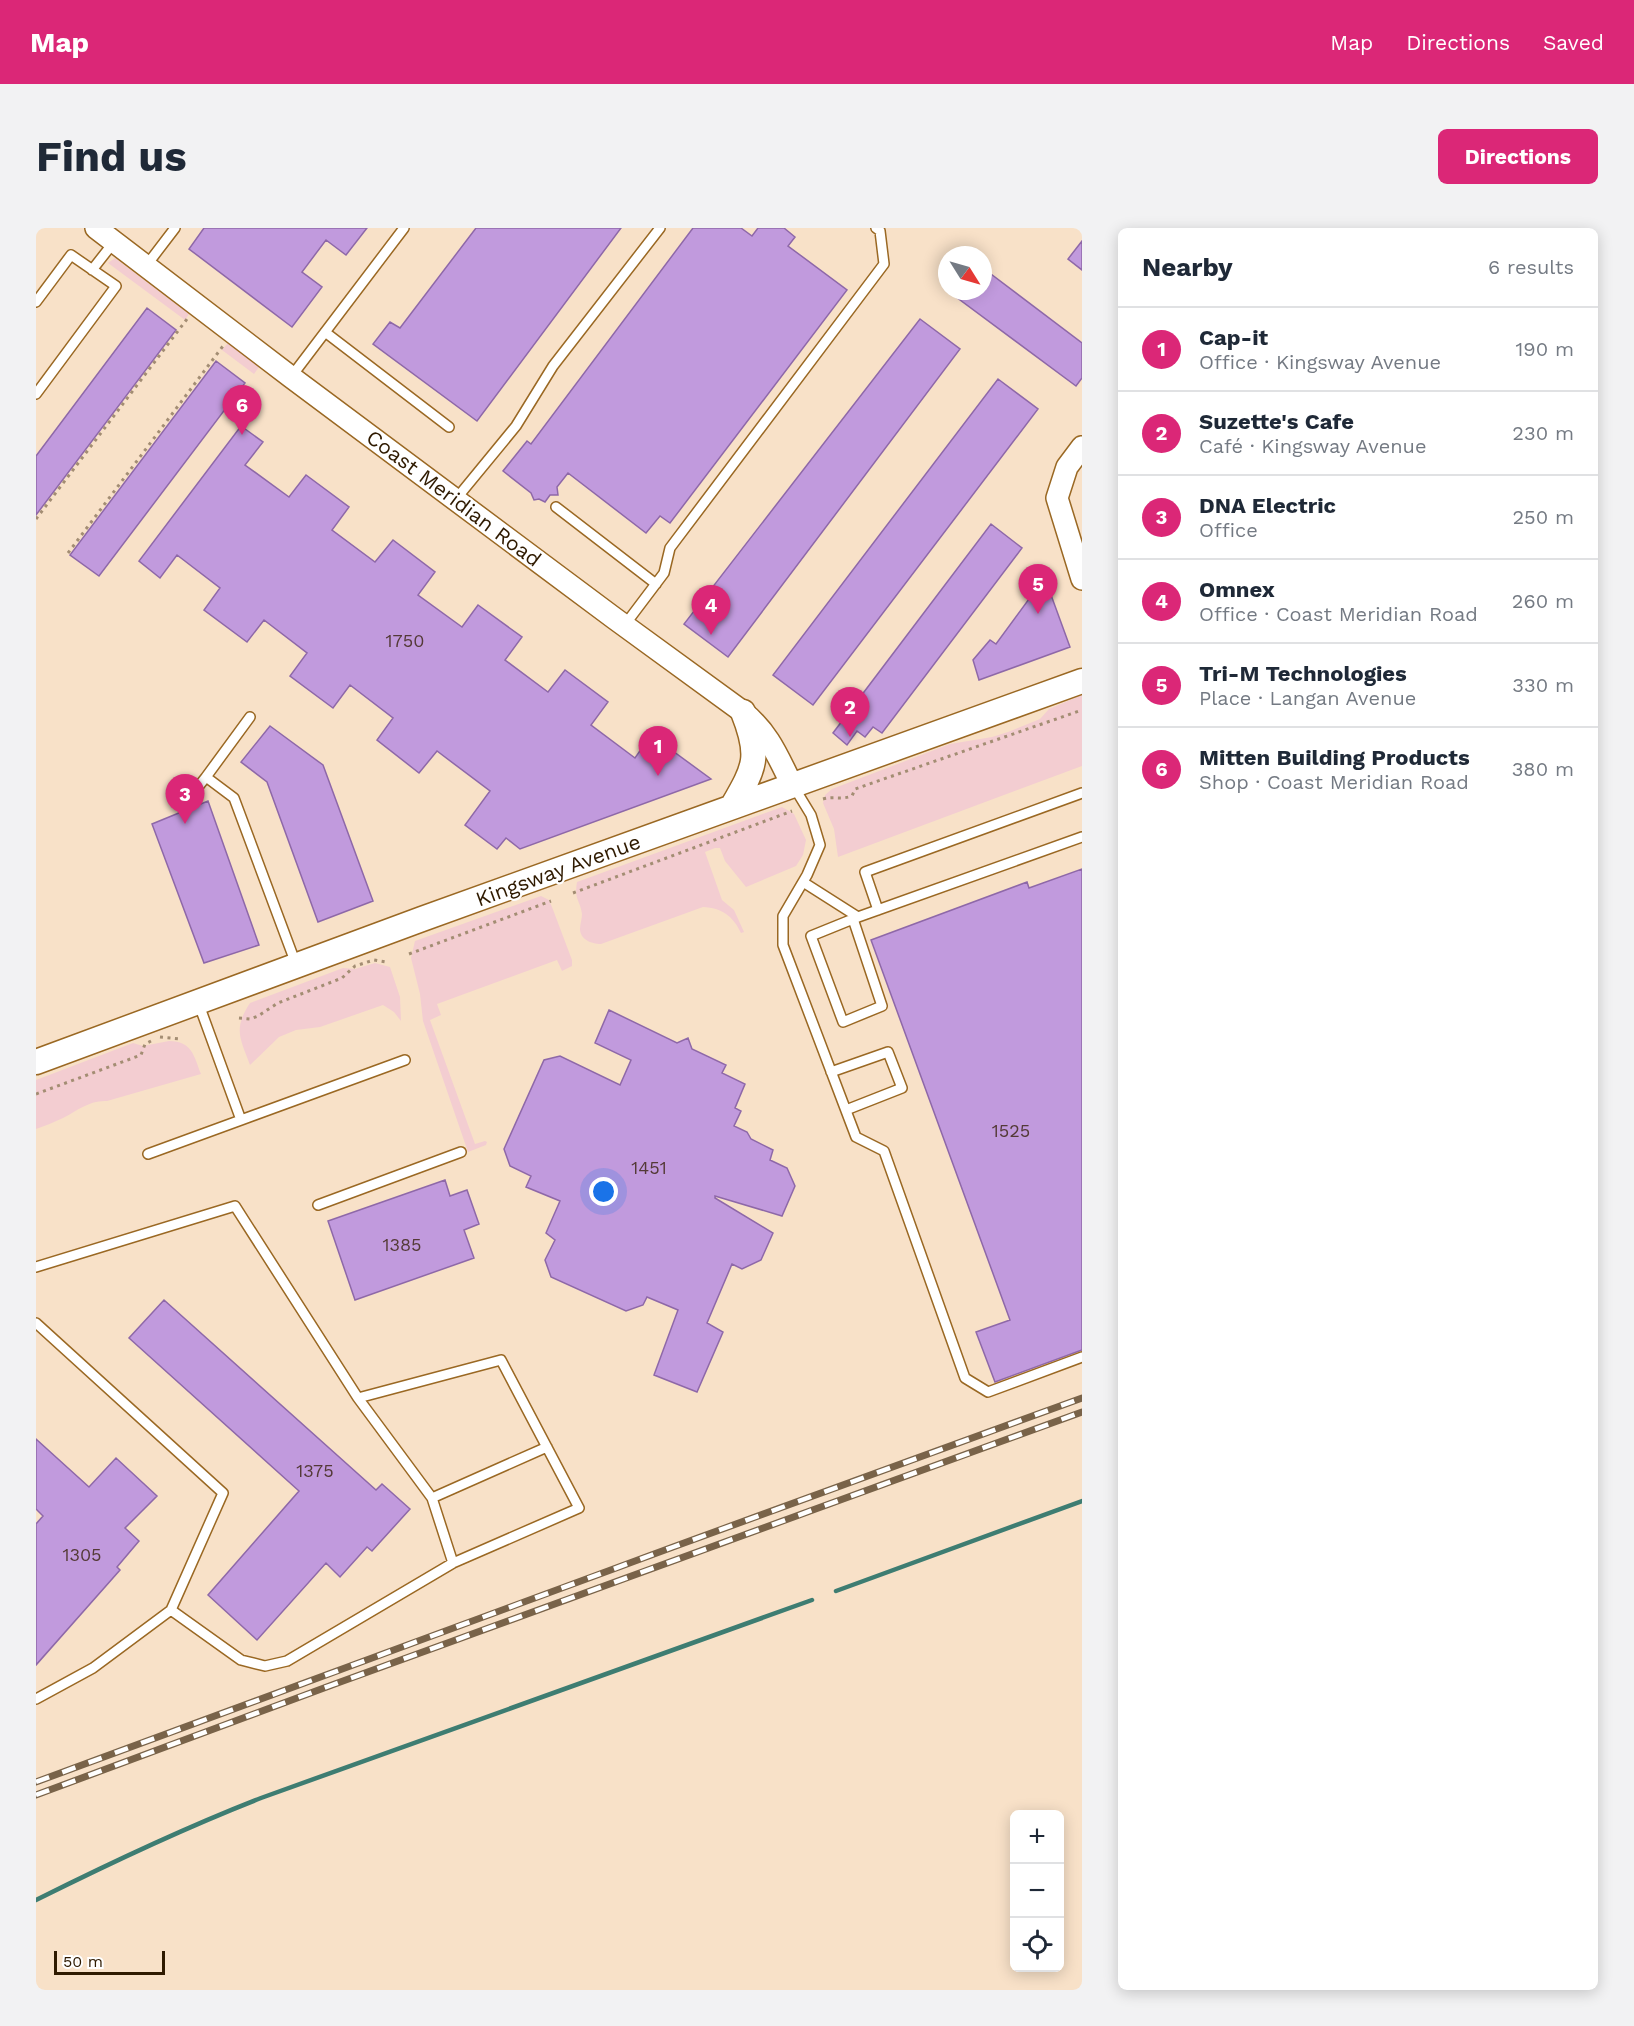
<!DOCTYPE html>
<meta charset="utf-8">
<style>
:root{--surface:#fff;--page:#f2f2f3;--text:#1f2937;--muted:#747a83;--line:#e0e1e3;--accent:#db2777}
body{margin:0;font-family:"Work Sans",sans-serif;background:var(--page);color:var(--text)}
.controls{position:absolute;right:18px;bottom:18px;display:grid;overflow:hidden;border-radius:9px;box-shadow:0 3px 15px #0003}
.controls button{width:54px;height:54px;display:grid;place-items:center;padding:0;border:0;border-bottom:2px solid var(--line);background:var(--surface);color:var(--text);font:30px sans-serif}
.compass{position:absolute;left:902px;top:18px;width:54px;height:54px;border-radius:50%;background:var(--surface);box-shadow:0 3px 15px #0003;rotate:127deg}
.scale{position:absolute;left:18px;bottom:15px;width:111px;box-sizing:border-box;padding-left:6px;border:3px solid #2f1a00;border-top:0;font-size:16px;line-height:21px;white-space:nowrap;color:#2f1a00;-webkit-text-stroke:4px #fff;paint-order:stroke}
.you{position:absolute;left:568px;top:964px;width:21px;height:21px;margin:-15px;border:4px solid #fff;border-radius:50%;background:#1a73e8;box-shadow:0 0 0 9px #1a73e833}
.badge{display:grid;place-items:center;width:39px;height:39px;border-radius:50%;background:var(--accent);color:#fff;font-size:20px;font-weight:700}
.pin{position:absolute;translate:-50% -50px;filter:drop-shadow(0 2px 3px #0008)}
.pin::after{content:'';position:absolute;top:32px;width:21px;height:18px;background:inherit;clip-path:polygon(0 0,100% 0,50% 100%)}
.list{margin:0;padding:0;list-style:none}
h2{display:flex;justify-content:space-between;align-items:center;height:78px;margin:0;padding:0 24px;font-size:26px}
h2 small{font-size:20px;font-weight:400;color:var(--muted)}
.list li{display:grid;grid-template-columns:39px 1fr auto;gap:18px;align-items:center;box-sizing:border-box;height:84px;padding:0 24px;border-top:2px solid var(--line)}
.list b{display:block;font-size:22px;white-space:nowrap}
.list p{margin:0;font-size:20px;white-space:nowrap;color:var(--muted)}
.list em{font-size:20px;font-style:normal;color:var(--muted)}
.icon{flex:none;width:33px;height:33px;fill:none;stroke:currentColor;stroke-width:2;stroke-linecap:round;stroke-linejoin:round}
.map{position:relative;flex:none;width:1046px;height:1762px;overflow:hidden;border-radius:9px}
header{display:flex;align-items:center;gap:36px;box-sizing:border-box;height:84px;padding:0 30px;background:var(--accent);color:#fff}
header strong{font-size:28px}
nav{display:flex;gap:33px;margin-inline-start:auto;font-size:21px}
.intro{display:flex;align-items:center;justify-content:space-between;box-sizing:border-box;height:144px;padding:0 36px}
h1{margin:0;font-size:42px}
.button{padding:15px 27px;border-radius:9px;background:var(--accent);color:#fff;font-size:21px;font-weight:700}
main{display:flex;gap:36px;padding:0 36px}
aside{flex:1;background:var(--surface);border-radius:9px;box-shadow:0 3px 15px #0003}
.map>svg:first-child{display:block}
</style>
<header>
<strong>Map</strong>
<nav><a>Map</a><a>Directions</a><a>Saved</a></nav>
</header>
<div class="intro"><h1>Find us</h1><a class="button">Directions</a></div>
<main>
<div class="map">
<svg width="1046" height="1762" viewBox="0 0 1046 1762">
<rect width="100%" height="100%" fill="#f8e1c8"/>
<path fill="#f3cdd1" d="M79 30 153 86 149 92 72 35Z
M192 115 223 139 218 146 186 122Z
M1046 467V538L802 629 798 601 787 575 789 567 796 561 914 516 956 509 972 504 1004 491 1013 481Z
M746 579 758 586 770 612 767 627 760 638 710 659 689 633 684 620H679L669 624 686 672 698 682 708 704 705 705C697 688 686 680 667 679L565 716C555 716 544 711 544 701 544 696 546 691 546 686 544 671 538 673 541 654Z
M505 668 513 672 516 679 536 732V738L526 743 521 732 401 776 405 787 394 792 439 916 449 913 451 914 450 917 432 924 387 793 384 766 375 730 379 713Z
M339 735 354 739 364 769 365 793 358 784 347 777 284 799 260 802 243 809 214 837C204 810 197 801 214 775L307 740 319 741Z
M133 813C156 813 158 828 165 846L71 873C54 872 42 882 27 890 18 894 9 898 0 901V852L97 815 107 818Z"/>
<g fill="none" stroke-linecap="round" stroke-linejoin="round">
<path stroke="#3e7d72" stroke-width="4.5" d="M800 1363 1046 1273
M0 1672C74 1635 148 1600 225 1570L776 1372"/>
</g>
<path fill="#c19add" stroke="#8e68a8" stroke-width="1.5" d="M168 0H331L310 27 290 12 266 44 286 59 256 99 153 21Z
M440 0H585L441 193 337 116 354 94 364 100Z
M657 0H705L716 8 722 0H748L759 9 752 18 811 62 634 295 624 288 610 305 532 245 521 259 522 267H514L509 274 503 271 498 272 495 265 467 243 491 213 495 216Z
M1046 13V42L1032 31Z
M947 40 1046 115V150L1040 158 912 63H947Z
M111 80 140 102 0 287V228Z
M884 91 924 121 692 429 648 396Z
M180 133 209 155 63 348 34 327Z
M962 151 1002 181 777 477 737 447Z
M205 198 227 214 209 237 253 269 270 247 313 279 296 302 339 334 357 312 399 344 382 367 426 399 442 377 486 409 469 432 512 464 529 442 572 474 555 497 599 530 615 507 675 551 484 621 470 610 461 621 429 597 454 563 401 523 383 545 341 512 357 490 314 457 297 480 254 448 271 425 228 392 211 414 168 382 184 360 141 327 124 350 103 333Z
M955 296 986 320 846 505 837 499 829 509 821 503 811 517 797 505Z
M1011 356 1034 419 943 452 937 432 954 412 960 416 1001 360Z
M234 498 287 537 337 673 282 694 231 554 205 534Z
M172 573 223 717 168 735 116 596Z
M1046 641V1122L959 1154 940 1104 974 1092 835 712 991 654 993 660Z
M573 782 641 815 652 810 656 821 690 837 686 845 709 856 699 880 705 883 698 898 711 904 715 911 737 922 734 932 751 940 759 958 746 988 679 968V970L737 1005 725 1032 706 1041 696 1036 671 1095 687 1104 661 1164 618 1147 642 1082 611 1069 607 1077 590 1083 515 1049 509 1032 519 1012 510 1005 524 973 490 959 495 948 474 938 468 921 508 832 524 828 584 857 595 832 559 815Z
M409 952 414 968 431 962 443 996 428 1002 438 1030 319 1072 292 993Z
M128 1072 340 1262 346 1256 374 1281 336 1323 331 1319 304 1349 290 1335 221 1412 172 1367 263 1263 93 1110Z
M0 1211 53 1259 80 1230 121 1268 89 1300 103 1313 81 1339 84 1342 0 1437V1296L7 1288 0 1281Z"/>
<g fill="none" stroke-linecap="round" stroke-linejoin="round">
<g stroke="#9a6823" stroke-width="12">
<path id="service" d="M110 38 139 0
M56 42 78 14
M0 74 35 27 80 58 0 166
M289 104 413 199
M255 149 368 0
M420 271 480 198 517 138 624 0
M520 279 620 356
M588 398 628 345 634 320 848 36 844 3 840 0
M214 489 170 549 198 570 260 736
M758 559 775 587 784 617 771 647 747 688V717L820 909 848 923 929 1150 952 1164 1046 1129
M150 574 170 549
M767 654 822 689 1046 609
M842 682 829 644 1046 565
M817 691 846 778 807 794 775 708 817 691 822 689
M162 774 205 892 369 832
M795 844 852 824 866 860 810 882
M112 926 205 892
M282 977 425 924
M0 1039 199 978 322 1170 465 1132 543 1280 417 1335 251 1433 229 1438 205 1432 135 1382
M0 1095 187 1265 135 1382 57 1440 0 1471
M322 1170 396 1270 417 1335
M396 1270 511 1219"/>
</g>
<g stroke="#9a6823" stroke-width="24">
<path id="tertiary" d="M60 0 255 149 578 390 707 484C733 505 742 529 756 557
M1046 219 1031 239 1021 270 1046 351"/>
</g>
<g stroke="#9a6823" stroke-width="27">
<path id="secondary" d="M696 579C719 539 725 529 707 484
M0 834 386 691 1046 453"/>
</g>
<path stroke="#a38d73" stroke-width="3" stroke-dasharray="3 4.5" stroke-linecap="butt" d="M0 291 151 91
M32 325 187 118
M787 571C798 568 805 572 816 568L819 561 1046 482
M537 665 756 583
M373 726 515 673
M203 790 214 791 222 788 242 775 306 750 319 738 338 732 350 734
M124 809 144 811
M0 866 105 827 109 816 115 813"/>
<use href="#service" stroke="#fff" stroke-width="9"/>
<use href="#tertiary" stroke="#fff" stroke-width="21"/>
<use href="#secondary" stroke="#fff" stroke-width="24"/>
<g stroke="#796349" stroke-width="7">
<path id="rail" d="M0 1554 637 1319 1046 1170
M0 1567 296 1457 1046 1184"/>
</g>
<use href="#rail" stroke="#fff" stroke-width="4.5" stroke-dasharray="14" stroke-linecap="butt"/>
</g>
<g text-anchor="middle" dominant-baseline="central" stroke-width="4.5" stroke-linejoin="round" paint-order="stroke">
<g font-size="18" fill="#543a37">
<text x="369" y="412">1750</text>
<text x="975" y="902">1525</text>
<text x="613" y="939">1451</text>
<text x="366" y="1016">1385</text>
<text x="279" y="1242">1375</text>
<text x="46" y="1326">1305</text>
</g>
<g font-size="21" fill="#2f1a00" stroke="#fff">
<text transform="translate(418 270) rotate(37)">Coast Meridian Road</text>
<text transform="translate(522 642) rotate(-20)">Kingsway Avenue</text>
</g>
</g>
</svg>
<div class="controls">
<button>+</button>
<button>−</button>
<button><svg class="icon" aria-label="locate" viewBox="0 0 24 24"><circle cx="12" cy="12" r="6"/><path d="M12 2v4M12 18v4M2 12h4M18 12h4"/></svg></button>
</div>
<svg class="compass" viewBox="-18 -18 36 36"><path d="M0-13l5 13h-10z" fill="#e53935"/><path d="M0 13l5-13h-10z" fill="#747a83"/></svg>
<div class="scale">50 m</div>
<div class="you"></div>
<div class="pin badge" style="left:622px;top:548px">1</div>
<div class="pin badge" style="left:814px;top:509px">2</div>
<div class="pin badge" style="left:149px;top:596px">3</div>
<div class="pin badge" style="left:675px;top:407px">4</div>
<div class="pin badge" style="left:1002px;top:386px">5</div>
<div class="pin badge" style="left:206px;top:207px">6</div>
</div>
<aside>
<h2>Nearby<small>6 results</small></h2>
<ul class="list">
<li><span class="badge">1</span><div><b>Cap-it</b><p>Office · Kingsway Avenue</p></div><em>190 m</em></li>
<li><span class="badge">2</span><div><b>Suzette's Cafe</b><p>Café · Kingsway Avenue</p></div><em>230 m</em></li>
<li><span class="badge">3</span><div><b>DNA Electric</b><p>Office</p></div><em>250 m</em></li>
<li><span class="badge">4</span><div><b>Omnex</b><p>Office · Coast Meridian Road</p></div><em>260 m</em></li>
<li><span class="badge">5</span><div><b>Tri-M Technologies</b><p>Place · Langan Avenue</p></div><em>330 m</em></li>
<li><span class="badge">6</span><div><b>Mitten Building Products</b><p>Shop · Coast Meridian Road</p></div><em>380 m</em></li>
</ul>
</aside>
</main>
